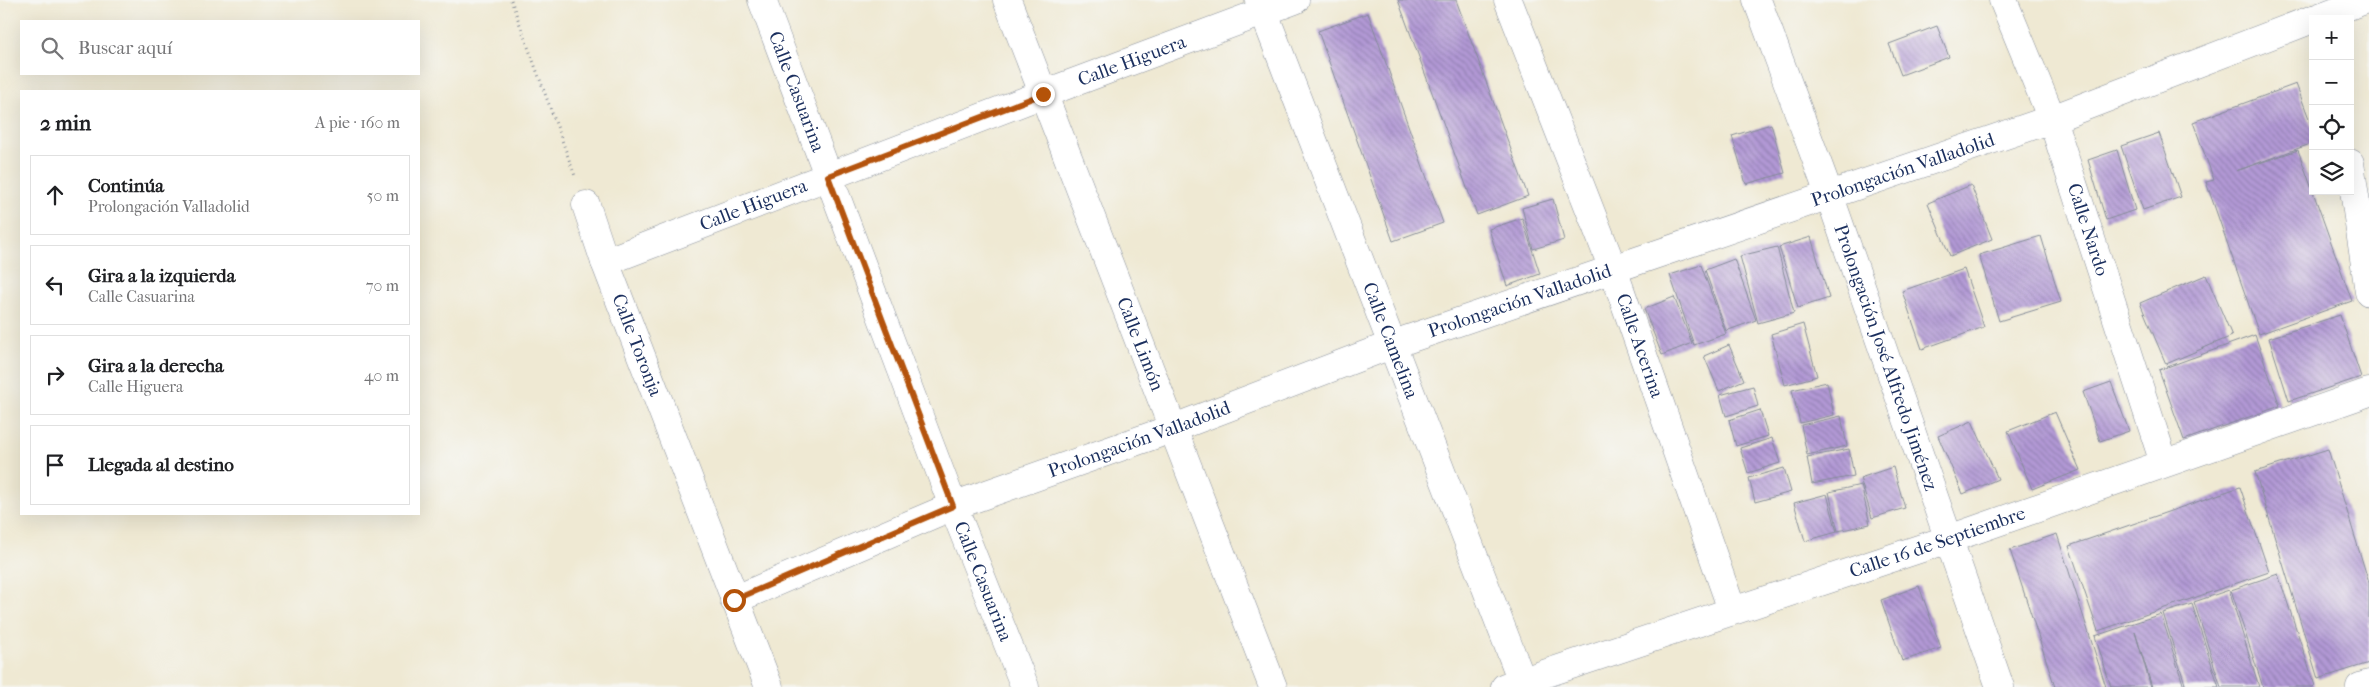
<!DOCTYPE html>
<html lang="es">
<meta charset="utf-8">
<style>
:root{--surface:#fff;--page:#f2f2f2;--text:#202124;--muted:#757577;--line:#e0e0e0}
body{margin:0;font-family:"IM FELL French Canon",serif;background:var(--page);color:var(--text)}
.controls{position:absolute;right:15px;top:15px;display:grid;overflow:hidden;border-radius:0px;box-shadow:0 5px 20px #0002}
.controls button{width:45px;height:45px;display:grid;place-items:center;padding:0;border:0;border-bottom:1px solid var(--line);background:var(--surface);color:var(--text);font:25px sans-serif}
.stop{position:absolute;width:15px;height:15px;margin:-11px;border:4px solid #b45309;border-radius:50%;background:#fff}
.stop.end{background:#b45309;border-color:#fff;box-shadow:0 1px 5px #0008}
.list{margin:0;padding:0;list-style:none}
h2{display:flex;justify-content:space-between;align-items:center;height:65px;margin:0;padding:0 20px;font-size:21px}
h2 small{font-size:16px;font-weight:400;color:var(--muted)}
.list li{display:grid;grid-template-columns:32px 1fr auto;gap:15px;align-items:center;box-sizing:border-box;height:80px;margin:0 10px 10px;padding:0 10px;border:1px solid var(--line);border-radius:0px}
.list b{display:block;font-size:19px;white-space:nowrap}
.list p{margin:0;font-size:16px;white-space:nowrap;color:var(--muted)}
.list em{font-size:16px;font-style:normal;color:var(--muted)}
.icon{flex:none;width:28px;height:28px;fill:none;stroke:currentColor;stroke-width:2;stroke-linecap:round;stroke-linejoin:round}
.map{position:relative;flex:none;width:2369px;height:687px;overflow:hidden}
.search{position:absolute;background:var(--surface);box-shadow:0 5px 20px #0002;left:20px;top:20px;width:400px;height:55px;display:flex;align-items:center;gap:12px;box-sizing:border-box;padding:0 18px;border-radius:0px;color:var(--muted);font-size:19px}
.panel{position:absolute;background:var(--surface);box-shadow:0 5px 20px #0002;left:20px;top:90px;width:400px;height:425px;border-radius:0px}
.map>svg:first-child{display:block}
</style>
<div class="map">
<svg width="2369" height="687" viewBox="0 0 2369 687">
<defs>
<pattern id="building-back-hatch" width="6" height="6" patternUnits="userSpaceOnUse" patternTransform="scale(1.25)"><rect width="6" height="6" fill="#b299d5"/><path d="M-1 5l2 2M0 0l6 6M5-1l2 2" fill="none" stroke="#907db0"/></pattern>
</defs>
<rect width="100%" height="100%" fill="#f6f6f2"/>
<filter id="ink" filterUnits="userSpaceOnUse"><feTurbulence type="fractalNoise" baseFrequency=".02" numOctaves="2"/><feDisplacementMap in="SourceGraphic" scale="10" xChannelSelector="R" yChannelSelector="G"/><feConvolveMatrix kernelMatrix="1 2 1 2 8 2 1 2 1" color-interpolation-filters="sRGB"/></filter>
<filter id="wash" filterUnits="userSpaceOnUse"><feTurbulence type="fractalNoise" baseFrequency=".0096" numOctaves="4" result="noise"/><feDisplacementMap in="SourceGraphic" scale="20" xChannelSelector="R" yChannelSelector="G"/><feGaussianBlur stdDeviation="1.12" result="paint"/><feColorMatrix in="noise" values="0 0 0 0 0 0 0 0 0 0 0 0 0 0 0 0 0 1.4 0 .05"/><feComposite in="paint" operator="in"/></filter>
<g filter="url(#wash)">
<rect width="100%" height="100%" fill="#efe9d3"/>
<g id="blocks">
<path fill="url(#building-back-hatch)" d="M1398 0H1456L1528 196 1477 215Z
M1368 13 1443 223 1393 241 1318 31Z
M1937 26 1949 57 1901 75 1889 44Z
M2296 84 2313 129V143L2236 171 2298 150 2352 301 2259 334 2206 182 2214 180 2193 122Z
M1771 124 1785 173 1746 184 1732 136Z
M2159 133 2181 197 2143 210 2121 146Z
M2117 150 2135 210 2106 220 2088 160Z
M1971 185 1992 239 1950 256 1928 203Z
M1553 199 1564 240 1533 249 1522 208Z
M1522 218 1540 274 1507 286 1489 229Z
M2041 236 2061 302 1999 321 1979 255Z
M1811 237 1829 298 1798 308 1779 247Z
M1777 247 1794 313 1758 323 1740 256Z
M1734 259 1756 320 1726 331 1705 270Z
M1701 265 1726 334 1694 345 1670 275Z
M1964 269 1984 327 1922 349 1902 291Z
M2206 275 2232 336 2166 364 2140 303Z
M1674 297 1692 343 1662 355 1644 309Z
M2340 315 2361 377 2289 401 2269 338Z
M1803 324 1817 376 1785 385 1771 334Z
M2255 335 2280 406 2184 440 2159 370Z
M1729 345 1744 380 1719 391 1704 356Z
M1827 382 1834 415 1800 423 1792 390Z
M2111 382 2129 431 2100 441 2083 392Z
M1753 386 1758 406 1726 416 1720 395Z
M1760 410 1768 436 1736 446 1729 420Z
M2055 412 2080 470 2032 489 2008 431Z
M1841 416 1847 446 1807 455 1801 425Z
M1972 421 1998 479 1963 494 1938 436Z
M1772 438 1780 463 1748 473 1740 448Z
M1849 449 1854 476 1812 484 1807 457Z
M2328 449 2369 583V663L2318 679 2255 472Z
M1893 467 1905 508 1872 518 1860 478Z
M1784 468 1791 492 1755 502 1749 478Z
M1861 485 1870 524 1838 531 1829 492Z
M2240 487 2269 572 2098 631 2069 546Z
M1827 494 1837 532 1805 541 1794 503Z
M2057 534 2106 687H2055L2010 550Z
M2278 574 2315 686 2312 687H2263L2231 590Z
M1919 586 1941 648 1902 661 1881 600Z
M2229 590 2259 687H2221L2194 602Z
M2192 604 2219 687H2186L2163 613Z
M2161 614 2184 687H2152L2135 632 2151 687H2111L2095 636Z"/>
</g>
</g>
<g filter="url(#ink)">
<use href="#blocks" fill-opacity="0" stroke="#858c98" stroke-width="1"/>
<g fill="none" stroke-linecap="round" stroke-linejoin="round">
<g stroke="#858c98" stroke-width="29">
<g id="street">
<path id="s1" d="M762 0 953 506 1025 687"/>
<path id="s2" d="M1007 0 1273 687"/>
<path id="s3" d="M1259 0 1522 681"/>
<path id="s4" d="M1508 0 1613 269 1732 610"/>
<path id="s5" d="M1757 0 1829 194 2000 687"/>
<path id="s6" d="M2003 0 2052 119 2164 463"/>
<path d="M2314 19 2365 0"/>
<path d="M2350 163 2369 292"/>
<path id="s7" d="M586 205 605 262 769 687"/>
<path id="s8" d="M605 262 1043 94 1295 0"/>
<path id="s9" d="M734 600 953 506 1174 428 1391 345 2052 119 2313 19"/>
<path id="s10" d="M1505 687 1949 539 2369 392"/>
<path d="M2360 687 2369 684"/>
</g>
</g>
<path stroke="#858c98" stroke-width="3" stroke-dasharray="1 4" stroke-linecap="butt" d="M511 0 575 176"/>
<use href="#street" stroke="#fff" stroke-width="28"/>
</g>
</g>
<g fill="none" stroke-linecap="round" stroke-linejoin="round" filter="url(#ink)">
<path stroke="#b45309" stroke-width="6" d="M734 600 953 506 828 176 1043 94"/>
</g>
<g text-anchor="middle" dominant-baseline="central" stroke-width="4" stroke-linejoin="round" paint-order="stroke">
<g font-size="19" fill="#1b2f5e" stroke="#f6f6f2">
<text stroke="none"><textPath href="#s8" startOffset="564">Calle Higuera</textPath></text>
<text stroke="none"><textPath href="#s1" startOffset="98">Calle Casuarina</textPath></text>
<text stroke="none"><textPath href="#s9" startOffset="1246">Prolongación Valladolid</textPath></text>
<text stroke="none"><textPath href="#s8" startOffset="159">Calle Higuera</textPath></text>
<text stroke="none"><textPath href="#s6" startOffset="245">Calle Nardo</textPath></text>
<text stroke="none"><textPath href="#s9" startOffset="841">Prolongación Valladolid</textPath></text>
<text stroke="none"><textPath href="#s3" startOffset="365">Calle Camelina</textPath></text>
<text stroke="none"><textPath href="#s2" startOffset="369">Calle Limón</textPath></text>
<text stroke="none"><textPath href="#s7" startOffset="149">Calle Toronja</textPath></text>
<text stroke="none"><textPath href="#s4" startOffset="370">Calle Acerina</textPath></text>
<text stroke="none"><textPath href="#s5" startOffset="380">Prolongación José Alfredo Jiménez</textPath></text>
<text stroke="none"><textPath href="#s9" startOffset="436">Prolongación Valladolid</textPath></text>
<text stroke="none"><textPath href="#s10" startOffset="456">Calle 16 de Septiembre</textPath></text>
<text stroke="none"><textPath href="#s1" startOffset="622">Calle Casuarina</textPath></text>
</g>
</g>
</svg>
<div class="controls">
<button>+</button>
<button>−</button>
<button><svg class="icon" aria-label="locate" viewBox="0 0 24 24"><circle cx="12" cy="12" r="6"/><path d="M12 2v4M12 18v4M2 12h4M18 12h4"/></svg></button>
<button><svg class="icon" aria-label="layers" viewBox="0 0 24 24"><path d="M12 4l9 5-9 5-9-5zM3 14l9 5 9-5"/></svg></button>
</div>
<div class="stop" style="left:734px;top:600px"></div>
<div class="stop end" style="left:1043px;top:94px"></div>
<div class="search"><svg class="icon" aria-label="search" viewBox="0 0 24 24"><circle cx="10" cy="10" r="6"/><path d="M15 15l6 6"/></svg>Buscar aquí</div>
<section class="panel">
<h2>2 min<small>A pie · 160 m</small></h2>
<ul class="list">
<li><svg class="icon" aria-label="ahead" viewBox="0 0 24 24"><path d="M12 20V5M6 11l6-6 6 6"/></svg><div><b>Continúa</b><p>Prolongación Valladolid</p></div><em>50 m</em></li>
<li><svg class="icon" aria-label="left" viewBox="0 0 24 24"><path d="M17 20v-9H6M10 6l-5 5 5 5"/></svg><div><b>Gira a la izquierda</b><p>Calle Casuarina</p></div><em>70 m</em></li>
<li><svg class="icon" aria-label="right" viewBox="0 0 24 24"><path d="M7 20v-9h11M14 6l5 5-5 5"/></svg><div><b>Gira a la derecha</b><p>Calle Higuera</p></div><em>40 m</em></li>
<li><svg class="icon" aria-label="arrive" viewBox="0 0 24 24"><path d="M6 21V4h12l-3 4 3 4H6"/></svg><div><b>Llegada al destino</b></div></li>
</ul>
</section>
</div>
